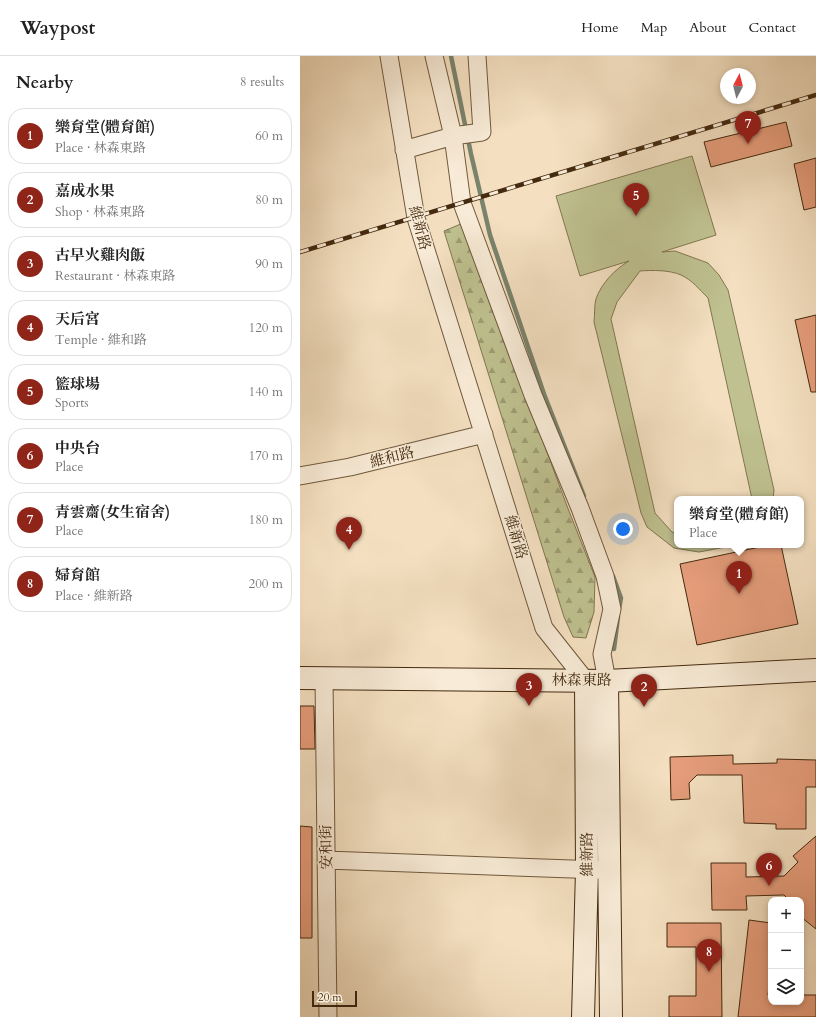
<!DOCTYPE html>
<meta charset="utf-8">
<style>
:root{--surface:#fff;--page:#f6f6f6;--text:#222;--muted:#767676;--line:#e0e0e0;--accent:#8f2418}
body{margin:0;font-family:Cardo,"Noto Serif TC",serif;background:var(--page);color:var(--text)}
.controls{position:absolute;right:12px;bottom:12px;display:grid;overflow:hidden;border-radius:8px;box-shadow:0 2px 6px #0003}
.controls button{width:36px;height:36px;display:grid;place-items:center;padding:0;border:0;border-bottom:1px solid var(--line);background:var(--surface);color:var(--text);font:20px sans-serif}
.compass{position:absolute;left:420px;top:12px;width:36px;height:36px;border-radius:50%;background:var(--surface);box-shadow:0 2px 6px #0003;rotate:7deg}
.scale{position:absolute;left:12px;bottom:10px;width:45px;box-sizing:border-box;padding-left:4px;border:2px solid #442a0f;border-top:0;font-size:11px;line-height:14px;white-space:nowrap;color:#442a0f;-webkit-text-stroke:3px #f8ebd7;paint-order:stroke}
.you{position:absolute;left:323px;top:473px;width:14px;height:14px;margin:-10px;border:3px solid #fff;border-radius:50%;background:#1a73e8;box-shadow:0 0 0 6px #1a73e833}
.badge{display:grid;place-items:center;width:26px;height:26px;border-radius:50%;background:var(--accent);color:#fff;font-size:13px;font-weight:700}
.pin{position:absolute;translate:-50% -33px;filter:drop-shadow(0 1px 2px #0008)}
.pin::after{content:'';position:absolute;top:21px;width:14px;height:12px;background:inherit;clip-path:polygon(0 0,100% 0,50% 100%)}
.popup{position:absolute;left:374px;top:440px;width:130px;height:52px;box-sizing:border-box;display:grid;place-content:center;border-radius:8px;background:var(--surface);filter:drop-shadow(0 1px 3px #0005);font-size:13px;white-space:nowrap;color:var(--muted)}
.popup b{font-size:15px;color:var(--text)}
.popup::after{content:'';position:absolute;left:50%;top:100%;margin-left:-8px;border:8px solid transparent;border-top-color:var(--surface)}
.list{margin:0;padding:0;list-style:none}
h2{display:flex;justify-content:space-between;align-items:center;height:52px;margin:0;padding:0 16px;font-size:17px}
h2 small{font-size:13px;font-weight:400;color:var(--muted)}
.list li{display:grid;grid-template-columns:26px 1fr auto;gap:12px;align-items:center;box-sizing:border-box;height:56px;margin:0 8px 8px;padding:0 8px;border:1px solid var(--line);border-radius:16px}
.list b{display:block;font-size:15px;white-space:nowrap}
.list p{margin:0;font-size:13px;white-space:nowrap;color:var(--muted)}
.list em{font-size:13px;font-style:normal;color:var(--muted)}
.icon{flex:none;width:22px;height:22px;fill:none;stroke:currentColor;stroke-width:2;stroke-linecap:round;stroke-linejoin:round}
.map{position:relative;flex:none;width:516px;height:961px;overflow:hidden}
header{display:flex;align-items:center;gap:24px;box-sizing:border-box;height:56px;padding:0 20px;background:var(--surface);border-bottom:1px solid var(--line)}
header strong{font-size:19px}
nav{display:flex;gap:22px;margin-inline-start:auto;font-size:14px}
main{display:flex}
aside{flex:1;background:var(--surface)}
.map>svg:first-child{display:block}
</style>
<header>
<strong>Waypost</strong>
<nav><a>Home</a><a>Map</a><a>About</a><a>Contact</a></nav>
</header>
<main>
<aside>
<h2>Nearby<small>8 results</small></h2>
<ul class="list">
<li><span class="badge">1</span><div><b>樂育堂(體育館)</b><p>Place · 林森東路</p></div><em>60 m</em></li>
<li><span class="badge">2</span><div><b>嘉成水果</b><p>Shop · 林森東路</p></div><em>80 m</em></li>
<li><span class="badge">3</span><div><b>古早火雞肉飯</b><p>Restaurant · 林森東路</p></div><em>90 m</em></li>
<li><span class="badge">4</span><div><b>天后宮</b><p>Temple · 維和路</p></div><em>120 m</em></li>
<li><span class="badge">5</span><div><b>籃球場</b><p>Sports</p></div><em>140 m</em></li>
<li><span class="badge">6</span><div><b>中央台</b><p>Place</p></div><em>170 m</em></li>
<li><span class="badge">7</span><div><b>青雲齋(女生宿舍)</b><p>Place</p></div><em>180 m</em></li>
<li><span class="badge">8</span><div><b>婦育館</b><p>Place · 維新路</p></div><em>200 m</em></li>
</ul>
</aside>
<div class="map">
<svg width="516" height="961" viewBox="0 0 516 961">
<defs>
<pattern id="forest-firs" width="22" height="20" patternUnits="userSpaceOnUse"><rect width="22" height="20" fill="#bfc190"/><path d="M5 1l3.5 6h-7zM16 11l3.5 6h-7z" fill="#9d9d74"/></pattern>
</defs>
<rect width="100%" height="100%" fill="#f4e0c1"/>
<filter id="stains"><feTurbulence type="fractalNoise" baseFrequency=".005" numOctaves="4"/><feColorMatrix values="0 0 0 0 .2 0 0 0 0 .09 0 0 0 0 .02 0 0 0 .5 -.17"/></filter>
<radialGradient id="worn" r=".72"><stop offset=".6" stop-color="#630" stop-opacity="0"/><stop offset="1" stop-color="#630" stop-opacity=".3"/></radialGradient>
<path fill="url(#forest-firs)" stroke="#827650" d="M168 165 215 310 267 450 295 521 294 556 286 582 273 581 264 561 144 175Z"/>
<path fill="#bfc190" stroke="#827650" d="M392 100 416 179 362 196 375 195 408 207 419 219 428 234 474 434 473 443H452L408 242C400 234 392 224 381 219 370 214 352 214 340 215L317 246 311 263 355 457 372 476 377 478V489H436L399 496 374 492 347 471 341 457 294 266C295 259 294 250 296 243 301 228 315 213 329 205L280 220 256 140Z"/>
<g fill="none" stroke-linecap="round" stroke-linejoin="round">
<path stroke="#79836d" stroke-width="4.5" d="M151 0 171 98 190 179 244 338 284 440
M313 520 321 542 319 553
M314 593 318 561"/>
</g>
<path fill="#e69d7b" stroke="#442a0f" d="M486 66 492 90 411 111 404 86Z
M516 102V151L504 154 494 108Z
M516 259V336H511L495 264Z
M469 489H481L498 568 397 589 380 508Z
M0 650H14L15 693H0Z
M433 699V708L477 707V703L516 704V731H506V773H476V768L444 767 442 719H397L389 727 390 743 371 744 370 701Z
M0 770 12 771V882H0Z
M516 780V873L501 861V844H489L484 839 446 840 447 854H412L411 807H446V821L484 820 498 806 493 800Z
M449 864 471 867V912L468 939H471V946H501V939H516V961H438Z
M367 867H421L422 961H369V940H396V891H367Z"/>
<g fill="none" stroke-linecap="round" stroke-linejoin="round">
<g stroke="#70583c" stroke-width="19">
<path id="street" d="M89 0 116 162 244 572 286 625
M134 0 153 80 162 147 233 339 280 452 305 520 312 553 302 598 307 625
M104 94 153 80 182 76 177 0
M0 420 50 411 184 378
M24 622 28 961
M26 804 300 814"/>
</g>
<g stroke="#442a0f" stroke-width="24">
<path id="secondary" d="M0 622 307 625 516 614
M307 625 311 961
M283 961 287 814 286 625"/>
</g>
<use href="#street" stroke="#f8ebd7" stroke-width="17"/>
<use href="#secondary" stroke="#f8ebd7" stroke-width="22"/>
<g stroke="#442a0f" stroke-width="4.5">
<path id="rail" d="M0 196 516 39"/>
</g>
<use href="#rail" stroke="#f8ebd7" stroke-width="3" stroke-dasharray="9" stroke-linecap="butt"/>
</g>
<g text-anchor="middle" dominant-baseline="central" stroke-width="3" stroke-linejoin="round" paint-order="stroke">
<g font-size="15" fill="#442a0f" stroke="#f8ebd7">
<text transform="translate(120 172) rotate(75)">維新路</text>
<text transform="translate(92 401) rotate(-14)">維和路</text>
<text transform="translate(216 481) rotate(73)">維新路</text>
<text x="282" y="624">林森東路</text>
<text transform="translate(26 791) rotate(-91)">安和街</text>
<text transform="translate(287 798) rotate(-90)">維新路</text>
</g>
</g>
<rect width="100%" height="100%" filter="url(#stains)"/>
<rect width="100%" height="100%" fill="url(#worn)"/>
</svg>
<div class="controls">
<button>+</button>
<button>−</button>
<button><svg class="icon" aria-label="layers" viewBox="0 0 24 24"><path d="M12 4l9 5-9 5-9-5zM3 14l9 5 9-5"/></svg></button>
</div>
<svg class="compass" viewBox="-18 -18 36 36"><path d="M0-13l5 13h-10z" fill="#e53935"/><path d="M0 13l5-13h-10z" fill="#767676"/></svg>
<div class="scale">20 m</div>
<div class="you"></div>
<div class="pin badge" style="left:439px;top:538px">1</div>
<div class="popup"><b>樂育堂(體育館)</b>Place</div>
<div class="pin badge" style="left:344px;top:651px">2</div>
<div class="pin badge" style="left:229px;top:650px">3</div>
<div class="pin badge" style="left:49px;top:494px">4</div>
<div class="pin badge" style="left:336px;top:160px">5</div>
<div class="pin badge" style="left:469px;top:830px">6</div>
<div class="pin badge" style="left:448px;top:88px">7</div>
<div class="pin badge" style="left:409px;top:916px">8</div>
</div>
</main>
